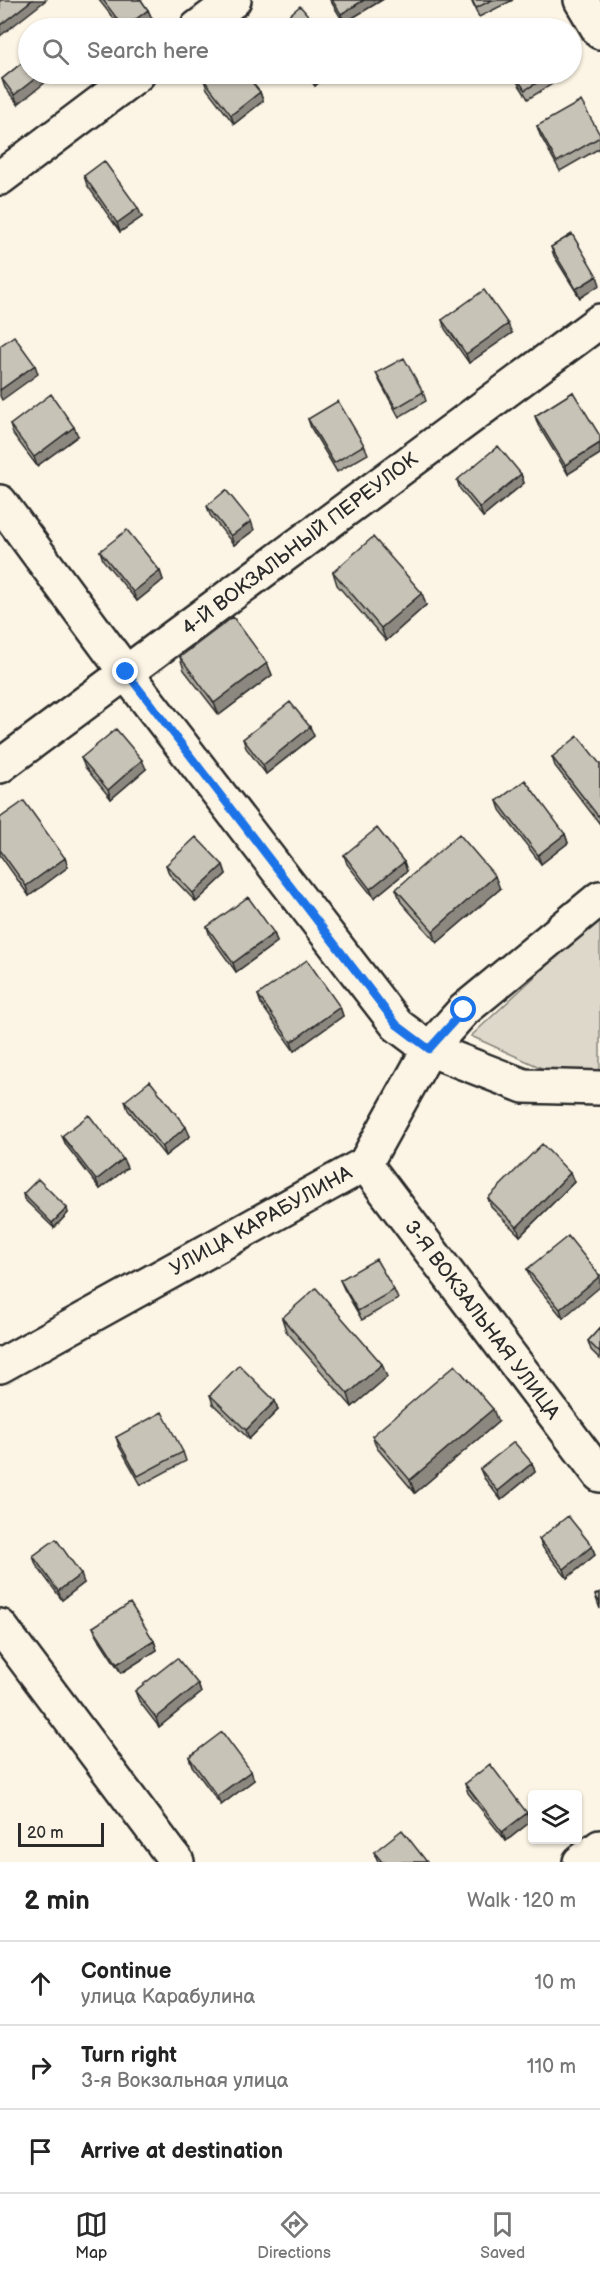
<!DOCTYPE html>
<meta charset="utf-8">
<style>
:root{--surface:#fff;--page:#f2f2f2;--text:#222;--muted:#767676;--line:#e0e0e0;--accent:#2b2b2b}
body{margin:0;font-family:"Balsamiq Sans",sans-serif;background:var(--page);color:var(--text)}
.controls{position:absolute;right:18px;bottom:18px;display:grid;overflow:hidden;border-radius:6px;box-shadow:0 2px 4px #0004}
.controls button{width:54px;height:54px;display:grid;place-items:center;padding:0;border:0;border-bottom:2px solid var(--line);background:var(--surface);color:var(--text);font:30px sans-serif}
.scale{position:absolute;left:18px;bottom:15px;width:86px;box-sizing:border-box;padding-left:6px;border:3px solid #2b2b2b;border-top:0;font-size:16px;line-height:21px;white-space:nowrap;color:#2b2b2b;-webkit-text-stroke:4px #fcf5e5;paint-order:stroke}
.stop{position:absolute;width:18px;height:18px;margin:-14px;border:4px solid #1a73e8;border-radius:50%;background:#fff}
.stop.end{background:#1a73e8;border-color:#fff;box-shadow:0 2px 6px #0008}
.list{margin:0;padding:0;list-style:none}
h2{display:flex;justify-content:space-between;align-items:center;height:78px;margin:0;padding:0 24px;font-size:26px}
h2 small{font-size:20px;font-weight:400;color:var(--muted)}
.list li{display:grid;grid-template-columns:39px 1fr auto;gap:18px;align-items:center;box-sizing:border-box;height:84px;padding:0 24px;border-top:2px solid var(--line)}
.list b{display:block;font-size:22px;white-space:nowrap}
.list p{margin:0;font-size:20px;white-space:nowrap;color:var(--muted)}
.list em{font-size:20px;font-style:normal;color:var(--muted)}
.icon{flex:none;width:33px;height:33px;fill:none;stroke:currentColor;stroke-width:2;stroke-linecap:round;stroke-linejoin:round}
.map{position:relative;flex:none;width:600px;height:1862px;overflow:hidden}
.search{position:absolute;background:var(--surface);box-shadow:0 2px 4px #0004;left:18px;right:18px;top:18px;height:66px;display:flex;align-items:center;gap:15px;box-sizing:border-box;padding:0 21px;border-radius:33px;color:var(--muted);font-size:22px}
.sheet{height:330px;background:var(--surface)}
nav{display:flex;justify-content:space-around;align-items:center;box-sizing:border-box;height:84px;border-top:2px solid var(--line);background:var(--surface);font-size:16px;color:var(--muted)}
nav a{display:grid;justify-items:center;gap:3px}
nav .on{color:var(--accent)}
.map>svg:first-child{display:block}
</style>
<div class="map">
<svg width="600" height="1862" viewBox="0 0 600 1862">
<rect width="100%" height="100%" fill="#fcf5e5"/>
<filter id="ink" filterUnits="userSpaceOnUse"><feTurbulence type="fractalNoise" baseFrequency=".0167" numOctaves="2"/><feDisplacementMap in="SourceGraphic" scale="12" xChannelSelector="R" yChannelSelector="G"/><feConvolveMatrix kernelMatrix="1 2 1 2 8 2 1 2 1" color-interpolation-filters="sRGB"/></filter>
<g filter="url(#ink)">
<path fill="#ded8ca" stroke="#84827a" stroke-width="1.5" d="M600 916V1072L546 1070 471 1036Z"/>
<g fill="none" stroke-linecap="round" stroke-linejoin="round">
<g stroke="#2b2b2b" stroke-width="38">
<path id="minor" d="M581 0 600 32
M197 28 234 0
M0 178 138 74
M0 502 126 673 397 1025 429 1049 524 1086 600 1088
M0 766 600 321
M365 1164 600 1475
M0 1366 365 1164 429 1049 464 1010 600 898
M0 1626 177 1862
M580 1862 600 1847"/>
</g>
<use href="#minor" stroke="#fcf5e5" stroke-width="33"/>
</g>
<path fill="#aca89d" stroke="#2b2b2b" stroke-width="1.5" d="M99 0H141L148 10 152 19 138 28H121Z
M330 0H382L344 23Z
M471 0H513L479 17Z
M28 58 18 104 5 88 2 79Z
M305 74H329L315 86Z
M512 74H561L562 78 528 99Z
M204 80 260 92 263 101 234 124 207 89Z
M537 126 600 135V148L560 171 540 135Z
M84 176 142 217 120 232 87 185Z
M572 234 580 298 554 256 551 247Z
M442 320 512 333 469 363 445 329Z
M376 373 423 392 426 401 399 417 380 382Z
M573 392 568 474 538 425 535 416Z
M308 419 364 445 368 454 337 472 311 428Z
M10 425 78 436 37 466 13 434Z
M521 474 524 483 483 517 460 489 457 480Z
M207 506 254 530 234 545 210 515Z
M100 551 160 571 163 580 137 601 103 560Z
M333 572 426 605 386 641 337 585Z
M180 657 267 663 272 675 219 715 184 670Z
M310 727 314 736 266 774 246 748 243 739Z
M552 757 600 764V824L555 766Z
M81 758 146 769 111 799 85 767Z
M497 801 565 834 568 843 541 864 500 810Z
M0 818 65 858 68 867 29 896 0 855Z
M344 855 404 862 407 871 374 898 347 864Z
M166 865H223L226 874 196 902 169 874Z
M396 889H500L437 943 401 902Z
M207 927 274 933 277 942 236 972 210 936Z
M258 995 340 1007 343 1016 294 1051 261 1004Z
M125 1101 190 1136 165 1156 128 1110Z
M62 1136 123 1159 127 1168 100 1189 66 1145Z
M570 1173 574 1182 520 1236 491 1207 488 1198Z
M23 1194 68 1213 54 1228 24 1199Z
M527 1269 600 1275 563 1318 530 1278Z
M340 1280 394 1290 398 1299 362 1320 344 1289Z
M282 1318 387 1377 352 1407 286 1331Z
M600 1328V1359L591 1350 588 1341Z
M210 1395 275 1401 278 1410 249 1439 213 1404Z
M498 1422 415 1493 377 1448 372 1436Z
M116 1437 183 1452 186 1461 141 1485 119 1446Z
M532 1463 535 1472 501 1500 484 1478 480 1469Z
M539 1539 592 1546 595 1555 567 1578 543 1548Z
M33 1556 84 1583 62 1600 36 1565Z
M600 1592V1609L595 1595Z
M93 1627 154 1641 157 1650 121 1673 97 1636Z
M198 1684 201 1693 159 1727 139 1701 135 1691Z
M189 1757 254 1780 221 1805 192 1766Z
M465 1784 527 1813 530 1822 506 1841 468 1793Z
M374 1852 427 1862H378Z"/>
<path fill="#8c8880" stroke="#2b2b2b" stroke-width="1.5" d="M32 0H46L0 36V25Z
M364 0H382L344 23 341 14Z
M148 10 152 19 138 28H124Z
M41 74H56L18 104 14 95Z
M315 74H329L315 86 312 77Z
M260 92 263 101 234 124 231 115Z
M138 208 142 217 120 232 117 223Z
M597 276 600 285 580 298 576 289Z
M508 324 512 333 469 363 466 354Z
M35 365 38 374 2 400 0 396V390Z
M74 427 78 436 37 466 34 457Z
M600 443V454L568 474 565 465Z
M521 474 524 483 483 517 480 508Z
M251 521 254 530 234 545 231 536Z
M160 571 163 580 137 601 133 592Z
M422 593 426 605 386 641 381 628Z
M267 663 272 675 219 715 214 703Z
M310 727 314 736 266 774 263 765Z
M142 760 146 769 111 799 108 790Z
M565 834 568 843 541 864 538 855Z
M65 858 68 867 29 896 26 886Z
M404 862 407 871 374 898 370 889Z
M223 865 226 874 196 902 193 893Z
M495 876 500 889 437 943 433 931Z
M274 933 277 942 236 972 233 963Z
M340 1007 343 1016 294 1051 291 1042Z
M186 1127 190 1136 165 1156 162 1147Z
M123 1159 127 1168 100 1189 96 1180Z
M570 1173 574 1182 520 1236 517 1227Z
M67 1208 68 1213 54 1228 52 1223Z
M600 1276V1287L563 1318 560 1309Z
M382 1364 387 1377 352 1407 348 1394Z
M275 1401 278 1410 249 1439 246 1430Z
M493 1409 498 1422 415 1493 410 1480Z
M532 1463 535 1472 501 1500 498 1491Z
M592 1546 595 1555 567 1578 564 1569Z
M81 1574 84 1583 62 1600 58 1591Z
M154 1641 157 1650 121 1673 117 1664Z
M198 1684 201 1693 159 1727 156 1718Z
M251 1771 254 1780 221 1805 217 1796Z
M527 1813 530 1822 506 1841 502 1832Z"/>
<path fill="#c8c3b7" stroke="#2b2b2b" stroke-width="1.5" d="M0 0H32L0 25Z
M103 0H141L148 10 124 28Z
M332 0H364L341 14Z
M472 0H492L476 8Z
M300 6 319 28H274Z
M28 58V74H41L14 95 2 79Z
M212 74H245L260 92 231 115 204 80Z
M514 74H552L525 90Z
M581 101 600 135V137L557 162 537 126Z
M104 161 138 208 117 223 84 176Z
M572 234 597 276 576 289 551 247Z
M484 290 508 324 466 354 442 320Z
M14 336 35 365 0 390V346Z
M404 358 423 392 396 408 376 373Z
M573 392 600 436V443L565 465 535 416Z
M51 394 74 427 34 457 10 425Z
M338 401 364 445 334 463 308 419Z
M498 446 521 474 480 508 457 480Z
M226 490 251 521 231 536 207 506Z
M127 530 160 571 133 592 100 551Z
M373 537 422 593 381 628 333 572Z
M233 617 267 663 214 703 180 657Z
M290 702 310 727 263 765 243 739Z
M116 729 142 760 108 790 81 758Z
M578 736 600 764V814L598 816 552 757Z
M525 780 565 834 538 855 497 801Z
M24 801 65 858 26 886 0 850V818Z
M377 828 404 862 370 889 344 855Z
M459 834 495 876 433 931 396 889Z
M196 837 223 865 193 893 166 865Z
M248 897 274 933 233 963 207 927Z
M307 960 340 1007 291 1042 258 995Z
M150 1081 186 1127 162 1147 125 1101Z
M89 1115 123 1159 96 1180 62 1136Z
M542 1144 570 1173 517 1227 488 1198Z
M38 1179 67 1208 52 1223 23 1194Z
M568 1236 600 1276 560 1309 527 1269Z
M376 1259 394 1290 358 1311 340 1280Z
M316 1288 382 1364 348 1394 282 1318Z
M600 1328V1353L588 1341Z
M239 1365 275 1401 246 1430 210 1395Z
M455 1365 493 1409 410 1480 372 1436Z
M162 1412 183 1452 138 1476 116 1437Z
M514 1442 532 1463 498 1491 480 1469Z
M568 1516 592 1546 564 1569 539 1539Z
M56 1539 81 1574 58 1591 33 1556Z
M600 1592V1603L595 1595Z
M130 1603 154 1641 117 1664 93 1627Z
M177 1658 198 1684 156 1718 135 1691Z
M222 1732 251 1771 217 1796 189 1757Z
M490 1764 527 1813 502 1832 465 1784Z
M402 1830 427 1862H382L374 1852Z"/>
</g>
<g fill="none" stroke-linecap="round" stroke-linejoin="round" filter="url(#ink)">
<path stroke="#1a73e8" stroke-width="8" d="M126 672 397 1025 429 1049 464 1010"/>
</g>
<g text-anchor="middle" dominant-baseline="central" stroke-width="4.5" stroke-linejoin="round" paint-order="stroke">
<g font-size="20" fill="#2b2b2b" stroke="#fcf5e5">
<text transform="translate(300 544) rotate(-37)">4-Й ВОКЗАЛЬНЫЙ ПЕРЕУЛОК</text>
<text transform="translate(261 1221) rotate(-29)">УЛИЦА КАРАБУЛИНА</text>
<text transform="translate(482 1320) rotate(53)">3-Я ВОКЗАЛЬНАЯ УЛИЦА</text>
</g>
</g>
</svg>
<div class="controls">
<button><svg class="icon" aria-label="layers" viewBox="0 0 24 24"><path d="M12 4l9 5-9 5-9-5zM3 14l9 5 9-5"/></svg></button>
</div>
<div class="scale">20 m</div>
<div class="stop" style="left:464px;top:1010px"></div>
<div class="stop end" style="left:126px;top:672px"></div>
<div class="search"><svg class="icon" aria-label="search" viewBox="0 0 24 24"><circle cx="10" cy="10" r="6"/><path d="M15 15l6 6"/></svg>Search here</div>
</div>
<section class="sheet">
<h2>2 min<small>Walk · 120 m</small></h2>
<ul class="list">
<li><svg class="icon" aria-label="ahead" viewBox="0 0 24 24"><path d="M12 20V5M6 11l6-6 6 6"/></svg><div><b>Continue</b><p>улица Карабулина</p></div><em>10 m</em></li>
<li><svg class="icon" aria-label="right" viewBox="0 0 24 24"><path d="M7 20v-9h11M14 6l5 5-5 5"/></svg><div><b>Turn right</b><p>3-я Вокзальная улица</p></div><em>110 m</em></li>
<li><svg class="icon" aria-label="arrive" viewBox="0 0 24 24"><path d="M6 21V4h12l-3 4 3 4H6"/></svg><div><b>Arrive at destination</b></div></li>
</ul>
</section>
<nav>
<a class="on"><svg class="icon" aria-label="map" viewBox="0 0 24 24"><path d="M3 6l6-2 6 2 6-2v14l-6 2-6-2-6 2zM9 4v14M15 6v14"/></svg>Map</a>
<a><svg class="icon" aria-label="directions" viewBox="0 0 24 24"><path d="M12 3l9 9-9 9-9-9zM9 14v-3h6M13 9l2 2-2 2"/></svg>Directions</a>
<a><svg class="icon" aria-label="saved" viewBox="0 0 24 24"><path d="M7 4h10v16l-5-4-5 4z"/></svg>Saved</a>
</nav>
